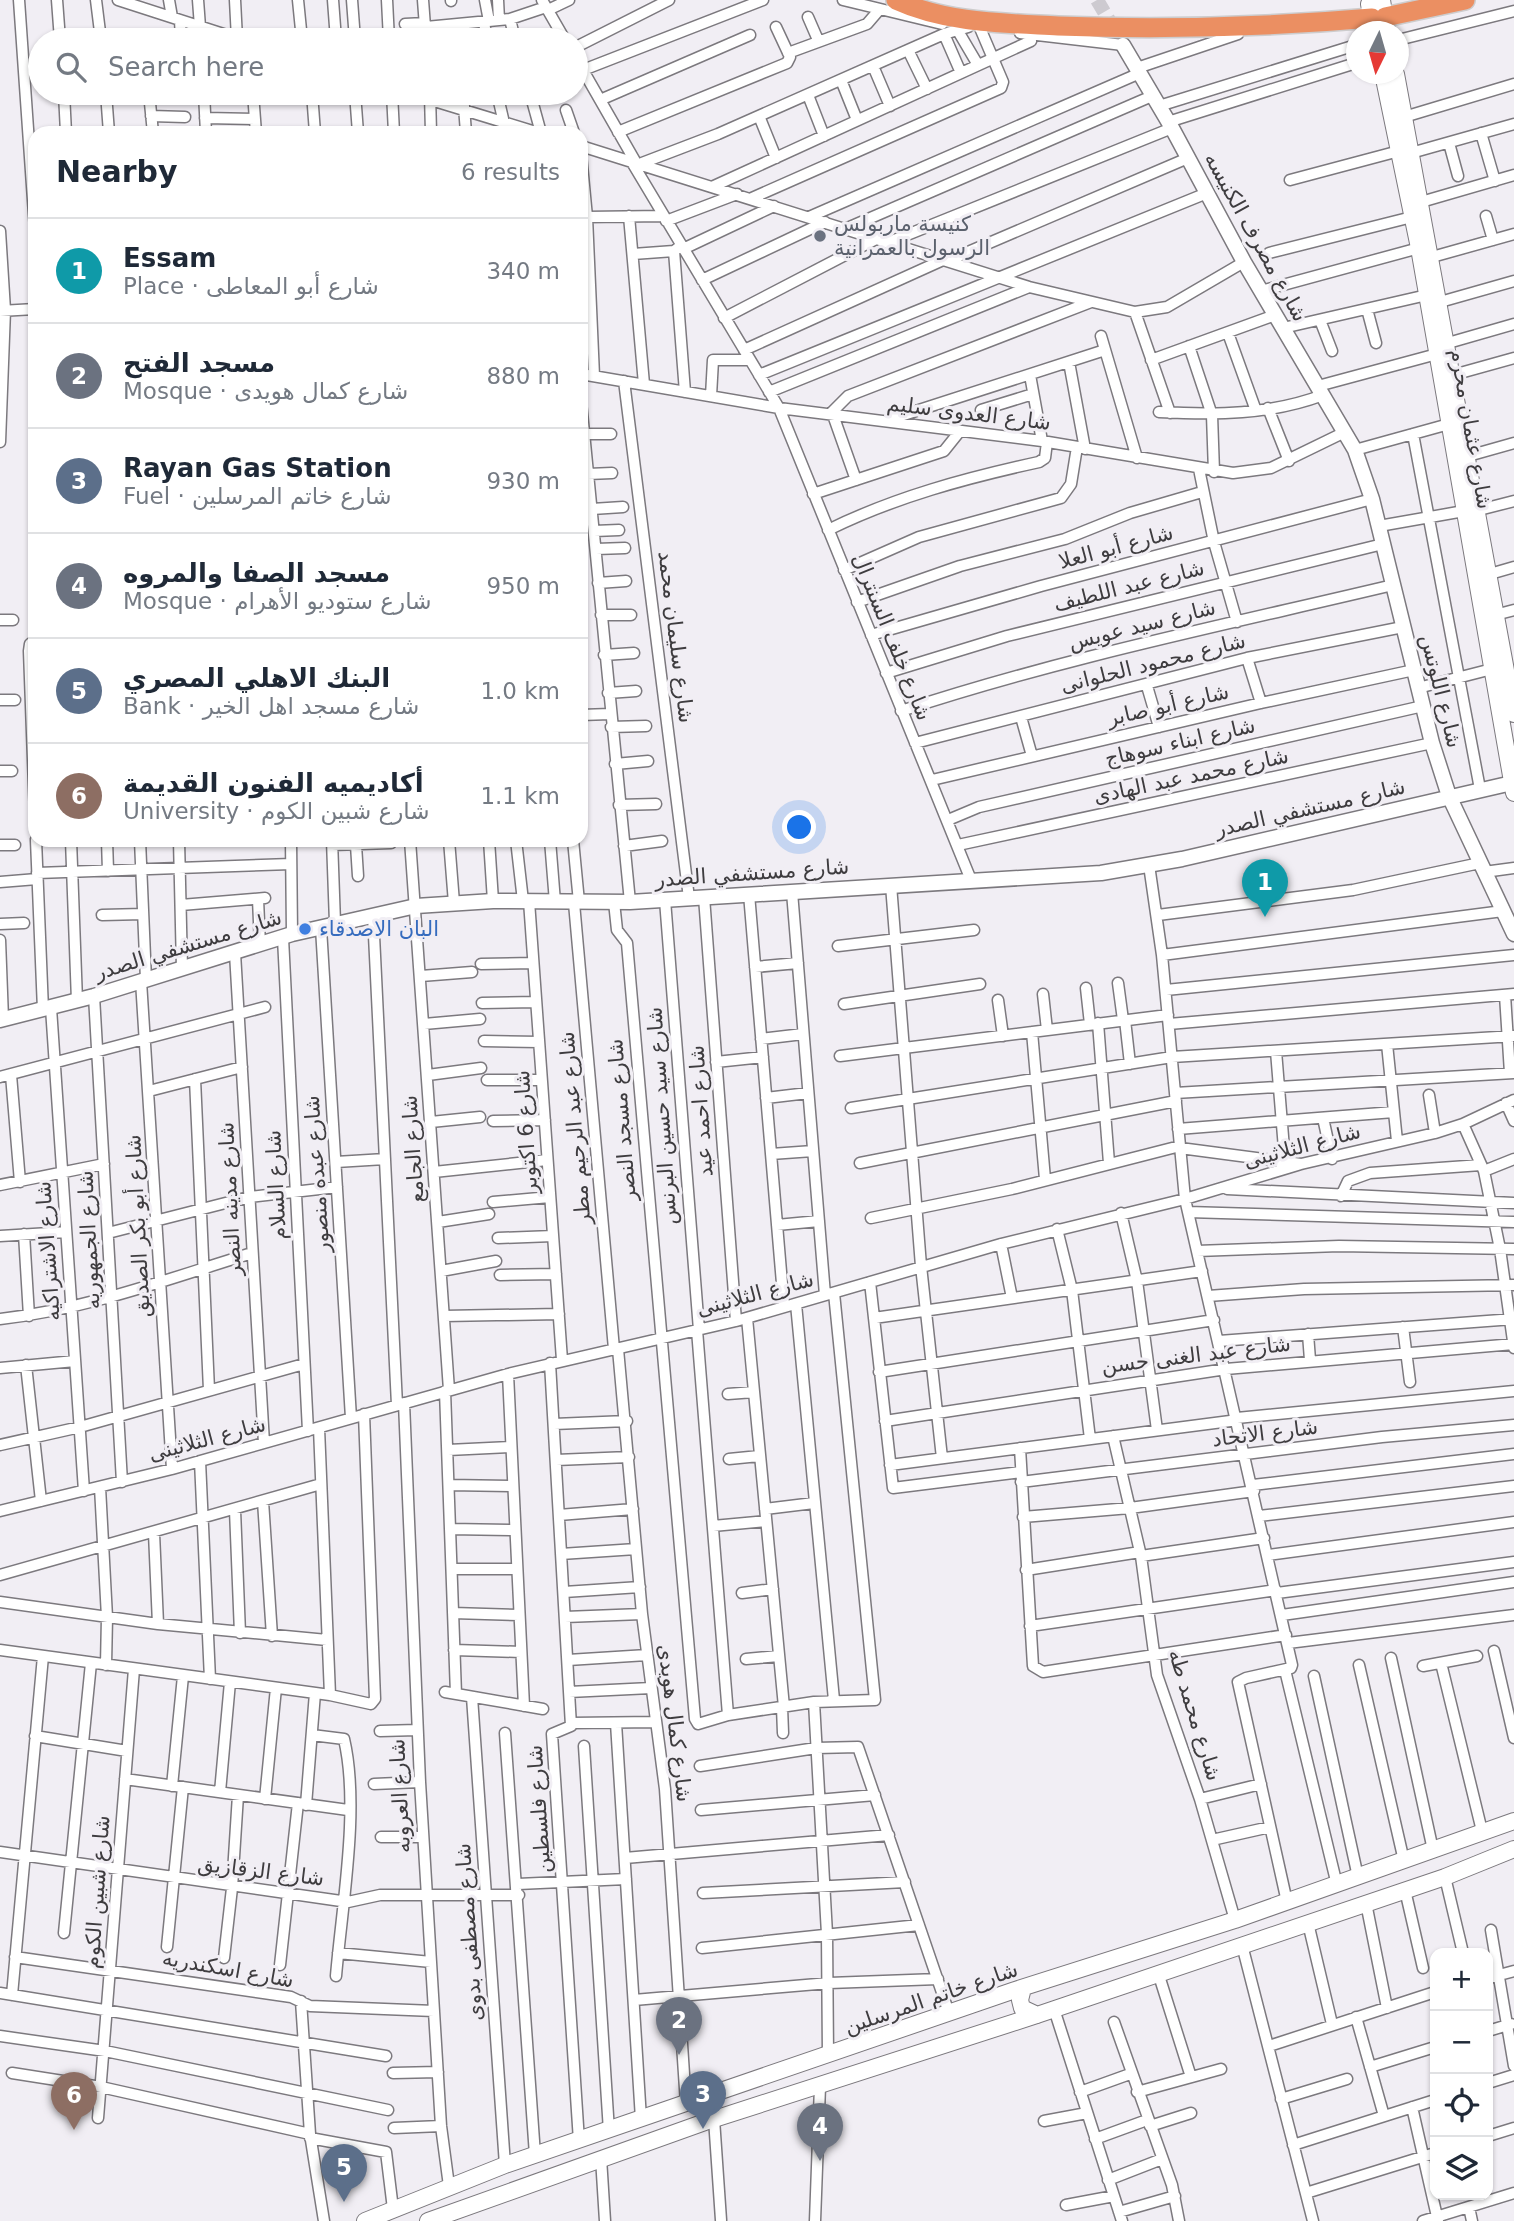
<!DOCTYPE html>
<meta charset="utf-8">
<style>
:root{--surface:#fff;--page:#f2f2f3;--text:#1f2937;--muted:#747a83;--line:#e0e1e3;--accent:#35974b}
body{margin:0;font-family:"DejaVu Sans",Vazirmatn,sans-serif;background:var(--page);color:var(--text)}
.controls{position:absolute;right:21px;bottom:21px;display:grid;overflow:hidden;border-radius:14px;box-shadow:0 2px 5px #0004}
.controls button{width:63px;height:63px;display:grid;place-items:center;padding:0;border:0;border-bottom:2px solid var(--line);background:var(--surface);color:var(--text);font:35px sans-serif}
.compass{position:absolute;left:1346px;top:21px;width:63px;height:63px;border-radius:50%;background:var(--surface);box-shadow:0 2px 5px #0004;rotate:185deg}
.you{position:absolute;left:800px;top:828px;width:24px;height:24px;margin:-18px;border:5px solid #fff;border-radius:50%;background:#1a73e8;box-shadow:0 0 0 10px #1a73e833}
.badge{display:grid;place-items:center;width:46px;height:46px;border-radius:50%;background:var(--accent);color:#fff;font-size:23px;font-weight:700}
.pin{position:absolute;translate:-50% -58px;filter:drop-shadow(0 2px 4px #0008)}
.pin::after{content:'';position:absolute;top:37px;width:24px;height:21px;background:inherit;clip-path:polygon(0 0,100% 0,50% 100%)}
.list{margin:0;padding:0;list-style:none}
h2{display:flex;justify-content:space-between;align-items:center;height:91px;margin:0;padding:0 28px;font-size:30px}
h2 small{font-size:23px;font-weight:400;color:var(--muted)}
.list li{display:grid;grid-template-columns:46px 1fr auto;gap:21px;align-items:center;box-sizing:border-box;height:105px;padding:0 28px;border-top:2px solid var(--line)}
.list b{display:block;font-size:26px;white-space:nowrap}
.list p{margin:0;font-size:23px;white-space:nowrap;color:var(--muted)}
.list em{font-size:23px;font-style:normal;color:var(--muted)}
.icon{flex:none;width:38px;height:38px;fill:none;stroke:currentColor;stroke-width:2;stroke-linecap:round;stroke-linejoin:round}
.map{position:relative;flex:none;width:1514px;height:2221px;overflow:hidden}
.search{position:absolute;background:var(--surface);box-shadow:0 2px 5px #0004;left:28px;top:28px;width:560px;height:77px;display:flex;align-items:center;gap:18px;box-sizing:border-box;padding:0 24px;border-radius:38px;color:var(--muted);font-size:26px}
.panel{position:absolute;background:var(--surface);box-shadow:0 2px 5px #0004;left:28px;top:126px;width:560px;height:721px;border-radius:21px}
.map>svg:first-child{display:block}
</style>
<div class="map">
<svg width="1514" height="2221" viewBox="0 0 1514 2221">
<rect width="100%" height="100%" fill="#f1eef4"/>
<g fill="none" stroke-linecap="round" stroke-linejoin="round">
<path stroke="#cdcad0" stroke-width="14" stroke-dasharray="14 7" stroke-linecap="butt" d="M1097 0 1116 32"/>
<g stroke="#7c797e" stroke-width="13">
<path id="minor" d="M19 0 35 229
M57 0 60 40
M96 0 101 40
M118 0 242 40
M169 0 172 17
M198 0 201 40
M235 0 237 39
M298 0 302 40
M333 0 336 40
M352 0 355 40
M387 0 389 40
M423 0 426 40
M451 0V1
M485 0 489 21
M498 0 499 20
M542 0 565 40
M843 0 942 24
M548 10 569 0
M808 17 818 40
M510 19 515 40
M180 20 181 40
M484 22 487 40
M405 24 425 23
M456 25 458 40
M426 27 510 19 546 7
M958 31 978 65
M1020 33 1123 45
M944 34 961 73
M1398 40 1514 11
M576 47 669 0
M908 50 927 89
M788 53 867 24 879 10
M576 58 635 161
M873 66 890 106
M1137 68 1238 34
M583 70 763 0
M841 80 857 120
M64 93 66 133
M106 93 109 133
M149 93 153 133
M204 93 206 133
M253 93 256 133
M312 93 315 133
M355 93 358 133
M392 93 394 133
M408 93 539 133
M463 93 466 133
M497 93 504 123
M530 93 541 133
M430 94 431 133
M808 95 824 136
M600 100 750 35
M1159 106 1356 45
M566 110 574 133
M151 116 185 117
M759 116 776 158
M1404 117 1514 84
M205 118 255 119
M1168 122 1356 63
M618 132 787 63 790 57 776 27
M1481 133 1495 181
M1449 143 1458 176
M581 146 1029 287 1135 312 1167 307 1244 262
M1411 153 1514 124
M581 154 587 217 594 376
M630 159 779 408 971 880
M642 163 718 134 944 34 968 27
M1290 180 1399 151
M714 186 1031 41
M752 198 1001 88 1003 82 980 28
M1421 202 1514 175
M629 216 644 384
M1486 216 1493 240
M587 217 663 216
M809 217 1140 73
M666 221 737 194
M845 229 1152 96
M0 231 5 310 0 442
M887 243 1172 128
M683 249 774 206
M674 251 685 392
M1269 253 1412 217
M633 254 674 251 678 248
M1432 257 1514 234
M947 261 1188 158
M702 280 825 222
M1261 291 1419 248
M1440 302 1514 281
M1367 309 1376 343
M0 311 35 309
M1135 312 1170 413
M724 318 876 239
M1320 320 1332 351
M1283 328 1427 295
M1228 333 1255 408
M1101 336 1137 458
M1448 343 1514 324
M1189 346 1212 415 1214 472
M744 350 943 260
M1151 360 1275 315
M1069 362 1085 449
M581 374 779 408 1042 441 1233 473 1271 468 1345 432
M759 375 1207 193
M1030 375 1042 441
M1453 375 1514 358
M624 381 689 898
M1318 386 1437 354
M769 392 1029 287
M711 396 713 360H750
M581 402 630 902
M1268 408 1289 461
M981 410 1033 394
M1159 412C1215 415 1270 415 1323 395
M830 414 848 396 1091 302
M833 415 856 480
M888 420 1105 350
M584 434H611
M1413 434 1480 789
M1355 450 1449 424
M1468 456 1514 443
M1199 469 1214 542 1237 622
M588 474 612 473
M813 494 944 451 960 431
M592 509 623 507
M1479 510 1514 501
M1379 526 1464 511
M828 530C895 497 966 478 1039 462L1045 458 1047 442
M594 531 619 530
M596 549 625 548
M844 570 919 537 1061 498 1071 484 1077 447
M1483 576 1514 567
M598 583 626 581
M857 602 960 566 1065 539 1130 513 1202 492
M601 615H631
M1495 615 1514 610
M0 620H13
M871 635 1041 586 1372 499
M35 640 30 644 29 651 35 815
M604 655 634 653
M1247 658 1261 703
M886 673 1007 636 1383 544
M1147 686 1159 727
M1418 688 1492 669
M608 693 636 691
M0 700H15
M901 711C1062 658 1229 624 1393 585
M581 715 610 714
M1021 717 1032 756
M611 727 646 726
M915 743 1247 658 1403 627
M615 764 648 761
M0 771H12
M932 780 1261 703 1414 670
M619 805 656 804
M948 820 979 807 1423 706
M36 840 43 1010
M71 840 77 1001
M107 840 108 871
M140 840 146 980
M179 840 182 969
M291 840 292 934
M332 840 335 923
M410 840 449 1390
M449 840 454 903
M489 840 493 901
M516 840 523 901
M550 840 555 902
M573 840 579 902
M0 845H15
M332 845 391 843
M356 845 358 876
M958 845 1432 743
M624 846 662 841
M1149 865 1162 955 1185 1199 1292 1665 1291 1668 1246 1678 1238 1682 1287 1902
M1484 872 1514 868
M37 873 291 864
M0 882 37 879
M891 885 921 1266 942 1458
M792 892 825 1295
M749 894 784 1307
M704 897 736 1321
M258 899 260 945
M665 900 699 1330
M529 901 562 1360
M614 902 617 930 627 943 695 1719 698 1724 728 1715 814 1702 875 1700 834 1293
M574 903 614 1349
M181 905 265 898
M102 915 143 914
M373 915 397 1405
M1158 915 1353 890 1480 863
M0 924 24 923
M321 928 351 1418
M283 938 308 1431
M0 940 3 1019
M838 946 974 930
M235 953 264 1443
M1162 955 1503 911
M481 964 533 963
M755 967 798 963
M421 976 472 972
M141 981 172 1469
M1118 983 1123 1020
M1086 988 1090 1024
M1166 990 1514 955
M1043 994 1047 1030
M1505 995 1510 1073
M94 996 122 1482
M998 1000 1003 1036
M482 1003 536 1002
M844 1004 980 984
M51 1008 84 1491
M1125 1020 1130 1064
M1098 1023 1109 1163
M424 1024 480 1019
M1169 1024 1514 994
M1032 1032 1045 1179
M761 1039 803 1034
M484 1041 539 1042
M1387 1044 1397 1141
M1276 1051 1285 1161
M840 1056 1168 1015
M716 1062 763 1057
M11 1075 20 1182
M428 1075 481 1068
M0 1077 265 1007
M195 1079 209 1390
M487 1080H541
M149 1091 242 1067
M1175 1093 1514 1073
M1429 1095 1435 1133
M766 1098 808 1093
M1506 1103 1514 1121
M851 1108 1172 1057 1514 1036
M1323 1118 1332 1159
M493 1121 545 1120
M431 1122 480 1117
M1463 1124 1484 1171 1500 1249 1514 1348
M1178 1129 1394 1112
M1180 1148 1301 1164
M771 1154 813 1151
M336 1162 385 1159
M860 1163 1176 1101
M1484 1171 1514 1159
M434 1172 547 1160
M0 1185 104 1164
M1227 1189 1514 1203
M1341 1196 1348 1181 1370 1173 1481 1165
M493 1202 550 1197
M1188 1212 1514 1222
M1121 1213 1137 1281 1157 1430
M871 1218 1012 1189 1180 1146
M438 1222 489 1214
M777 1225 819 1221
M1057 1229 1072 1290 1090 1439
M108 1233 249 1197 337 1187
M24 1234 29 1316
M0 1236 66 1232
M498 1238 553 1236
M1001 1244 1012 1298
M1197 1251 1339 1246 1514 1249
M441 1271 496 1261
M500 1275 556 1274
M870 1282 893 1488 1021 1472
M1208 1296 1304 1289 1514 1285
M796 1304 834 1700
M444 1316 559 1314
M747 1318 784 1707
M874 1318 1202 1271
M0 1319C88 1309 168 1279 252 1253
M1403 1327 1410 1382
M697 1330 728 1715
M1308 1334 1310 1360
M1219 1341 1514 1319
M618 1349 642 1614 665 1789 686 2104
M550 1363 571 1726 552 1734 579 2141
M26 1365 41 1501
M0 1368 75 1361
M879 1372 1214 1320
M508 1374 524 1706
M445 1391 456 1694
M728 1394 754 1392
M404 1403 420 1782 441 2126 449 2186
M1237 1418 1514 1391
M885 1421 1226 1369 1514 1344
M554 1424 627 1421
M319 1428 330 1695
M1113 1436 1141 1556 1157 1675 1200 1799 1235 1920
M0 1445 80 1427 304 1364
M1020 1448 1033 1666 1043 1672 1286 1635
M448 1450 511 1447
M729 1459 759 1456
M556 1460 629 1457
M200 1461 210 1679
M890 1465 1238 1420
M1021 1482 1382 1437 1514 1425
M449 1485 513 1486
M1253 1485 1514 1454
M100 1487 107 1617 106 1665
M263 1501 272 1636
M765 1509 814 1503
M235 1510 240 1633
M0 1511 172 1469 508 1374 736 1321 1001 1244 1185 1199 1301 1164 1435 1133 1463 1124 1514 1100
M559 1515 633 1509
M1259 1516 1514 1486
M1023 1517 1130 1508 1254 1491
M713 1526 766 1521
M450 1529 515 1530
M154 1533 158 1624
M561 1554 636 1549
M1268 1555 1514 1522
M1141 1556 1264 1538
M452 1569H517
M1026 1570 1140 1552
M0 1575 321 1484
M564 1592 640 1587
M742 1593 773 1589
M1277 1593 1514 1562
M0 1602 158 1624 327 1640
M453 1613 519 1615
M1282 1615 1514 1582
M565 1617 642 1614
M1030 1626 1276 1590
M1288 1643 1514 1615
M0 1650 330 1695 371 1704 375 1699 364 1414
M454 1650 521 1652
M1494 1651 1514 1738
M1391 1658 1433 1850
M746 1659 779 1656
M568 1660 647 1655
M1441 1663 1482 1831
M1359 1665 1404 1861
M1423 1666 1477 1656
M1285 1670 1337 1885
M1314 1676 1358 1877
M445 1692 543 1709
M569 1692 651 1688
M472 1697 505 2165
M814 1702 827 1934 828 2056
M782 1707 783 1733
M571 1723 655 1722
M616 1723 641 2119
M380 1731 417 1730
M505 1733 535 2155
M312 1735 344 1739C360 1807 342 1905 336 1976
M35 1736 127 1751
M584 1746 609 2131
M700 1766 816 1748 858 1747 949 2013
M125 1779 348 1810
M374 1784 420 1782
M172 1786 183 1676
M220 1792 230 1682
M265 1799 276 1688
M1200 1799 1261 1784
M306 1805 315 1693
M701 1810 875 1795
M381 1837H423
M1212 1840 1270 1827
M0 1852 348 1902 380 1895H519
M625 1858 889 1835
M1445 1877 1463 1953
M518 1884 626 1879
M1405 1890 1423 1968
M703 1893 905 1882
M1366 1903 1387 2008
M1308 1923 1332 2024
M1491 1930 1514 2066
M64 1933 91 1663
M1242 1945 1313 2221
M167 1947 183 1787
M702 1948 919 1925
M338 1953 431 1962
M15 1957 291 1997 310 2006 434 2011
M224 1958 232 1888 238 1795
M280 1965 298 1803
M1488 1978 1514 1971
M1161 1982 1191 2077
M0 1993 386 2056
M12 1995 43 1656
M634 2000 829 1983 938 1979
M301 2001 310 2134 324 2221
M1054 2009 1122 2221
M1356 2017 1384 2116
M1114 2022 1172 2185 1179 2221
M1488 2031 1511 2024
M0 2036 105 2051 388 2110
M1269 2046 1435 1992
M1370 2067 1435 2047
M12 2073 101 2087 310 2134
M393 2073 438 2072
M1488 2083 1514 2075
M1080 2092 1130 2074
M1137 2092 1221 2069
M1281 2099 1347 2079
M1412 2107 1438 2221
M98 2118 134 1669
M714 2119 721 2220
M1044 2121 1087 2113
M1150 2126 1191 2113
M394 2128 441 2126
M1488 2136 1514 2128
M310 2138 386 2152 393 2209
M1095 2139 1147 2120
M1293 2145 1435 2100
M601 2158 605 2221
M1108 2180 1162 2159
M1306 2193 1435 2153
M1066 2205 1114 2196
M1469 2207 1472 2221
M1119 2212 1175 2196
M815 2221 820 2086
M1423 2221 1514 2193"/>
</g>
<g stroke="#7c797e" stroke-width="17">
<path id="tertiary" d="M1123 45 1172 128 1244 262 1355 450 1372 499 1432 743 1449 796 1514 934
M0 1020 94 996 292 934 416 906 493 901 630 902 1101 873 1182 859 1512 783"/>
</g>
<g stroke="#7c797e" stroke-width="18">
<path id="secondary" d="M1382 0 1387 32
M1369 4 1374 32
M1383 74 1419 248 1514 793
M1396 74 1514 714
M1023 1988 1020 2000 1022 2008 1037 2015
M365 2221 505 2165 1015 1990 1235 1920 1514 1821
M428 2221 705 2122 1037 2015 1445 1877 1514 1849"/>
</g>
<g stroke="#cdcccd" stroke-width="22">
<path id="motorway" d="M896 0C946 23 1003 23 1058 26 1163 30 1267 27 1372 18
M1385 17 1465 0"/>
</g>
<use href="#minor" stroke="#fff" stroke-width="10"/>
<use href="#tertiary" stroke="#fff" stroke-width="14"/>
<use href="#secondary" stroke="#fff" stroke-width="16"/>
<use href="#motorway" stroke="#eb8f62" stroke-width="19"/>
</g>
<circle fill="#6b7280" stroke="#f1eef4" stroke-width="2.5" cx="820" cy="236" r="7"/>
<circle fill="#3f7fe0" stroke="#f1eef4" stroke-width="2.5" cx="305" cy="929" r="7"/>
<g text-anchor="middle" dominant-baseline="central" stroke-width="6" stroke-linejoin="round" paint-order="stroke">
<g font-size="21" fill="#5b616d" stroke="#f1eef4" text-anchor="start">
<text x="834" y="224">كنيسة ماربولس<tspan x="834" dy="24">الرسول بالعمرانية</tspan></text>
</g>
<g font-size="21" fill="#3e3c3f" stroke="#f1eef4">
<text transform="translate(1256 237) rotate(61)">شارع مصرف الكنيسه</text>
<text transform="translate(969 413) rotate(7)">شارع العدوى سليم</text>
<text transform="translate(1471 429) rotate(80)">شارع عثمان محرم</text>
<text transform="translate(1116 547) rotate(-15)">شارع أبو العلا</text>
<text transform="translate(1129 586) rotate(-14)">شارع عبد اللطيف</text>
<text transform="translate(1142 625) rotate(-14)">شارع سيد عويس</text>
<text transform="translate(676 637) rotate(83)">شارع سليمان محمد</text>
<text transform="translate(892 637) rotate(68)">شارع خلف السنترال</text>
<text transform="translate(1153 663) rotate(-14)">شارع محمود الحلوانى</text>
<text transform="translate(1441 691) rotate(76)">شارع اللوتس</text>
<text transform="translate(1168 705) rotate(-13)">شارع أبو صابر</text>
<text transform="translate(1180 742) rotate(-13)">شارع ابناء سوهاج</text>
<text transform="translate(1191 776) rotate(-12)">شارع محمد عبد الهادى</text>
<text transform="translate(1310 808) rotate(-13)">شارع مستشفي الصدر</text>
<text transform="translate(752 873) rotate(-4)">شارع مستشفي الصدر</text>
<text transform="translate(188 945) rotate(-17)">شارع مستشفي الصدر</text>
<text transform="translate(701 1111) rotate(-94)">شارع احمد عيد</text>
<text transform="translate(662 1116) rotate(-94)">شارع سيد حسين البرنس</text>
<text transform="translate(622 1120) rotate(-95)">شارع مسجد النصر</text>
<text transform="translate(575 1128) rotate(-95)">شارع عبد الرحيم مطر</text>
<text transform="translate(526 1132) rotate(-94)">شارع 6 اكتوبر</text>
<text transform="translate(1302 1146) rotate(-15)">شارع الثلاثينى</text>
<text transform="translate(413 1149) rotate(-94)">شارع الجامع</text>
<text transform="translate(317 1174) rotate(-94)">شارع عبده منصور</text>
<text transform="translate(276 1185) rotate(-93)">شارع السلام</text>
<text transform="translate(230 1199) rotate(-93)">شارع مدينه النصر</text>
<text transform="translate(138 1226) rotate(-93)">شارع أبو بكر الصديق</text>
<text transform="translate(89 1240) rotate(-93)">شارع الجمهوريه</text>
<text transform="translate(48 1251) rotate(-94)">شارع الاشتراكيه</text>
<text transform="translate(755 1294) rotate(-15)">شارع الثلاثينى</text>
<text transform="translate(1196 1355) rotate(-7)">شارع عبد الغنى حسن</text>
<text transform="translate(1265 1433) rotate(-7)">شارع الاتحاد</text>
<text transform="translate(207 1439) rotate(-15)">شارع الثلاثينى</text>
<text transform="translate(1195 1715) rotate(73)">شارع محمد طه</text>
<text transform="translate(675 1723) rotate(83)">شارع كمال هويدى</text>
<text transform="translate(400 1796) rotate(-93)">شارع العروبه</text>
<text transform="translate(539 1809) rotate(-94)">شارع فلسطين</text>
<text transform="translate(261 1871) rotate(7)">شارع الزقازيق</text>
<text transform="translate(97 1892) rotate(-86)">شارع شبين الكوم</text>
<text transform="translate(469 1932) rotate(-94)">شارع مصطفى بدوى</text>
<text transform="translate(228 1969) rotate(10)">شارع اسكندريه</text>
<text transform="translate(931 1998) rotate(-19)">شارع خاتم المرسلين</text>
</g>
<g font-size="21" fill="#366cbe" stroke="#f1eef4" text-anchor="start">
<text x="319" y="929">البان الاصدقاء</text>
</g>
</g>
</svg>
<div class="controls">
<button>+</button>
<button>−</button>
<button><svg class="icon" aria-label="locate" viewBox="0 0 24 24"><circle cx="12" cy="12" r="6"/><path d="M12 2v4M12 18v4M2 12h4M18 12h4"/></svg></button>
<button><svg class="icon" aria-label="layers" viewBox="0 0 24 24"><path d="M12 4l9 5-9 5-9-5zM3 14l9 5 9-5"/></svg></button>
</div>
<svg class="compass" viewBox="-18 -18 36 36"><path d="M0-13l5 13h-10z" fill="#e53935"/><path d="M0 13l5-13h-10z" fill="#747a83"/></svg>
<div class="you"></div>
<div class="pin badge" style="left:1265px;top:917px;background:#0f9aa8">1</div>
<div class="pin badge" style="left:679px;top:2055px;background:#6b7280">2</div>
<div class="pin badge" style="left:703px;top:2129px;background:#5c6f8a">3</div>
<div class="pin badge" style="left:820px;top:2161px;background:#6b7280">4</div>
<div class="pin badge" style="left:344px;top:2202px;background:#5c6f8a">5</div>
<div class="pin badge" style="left:74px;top:2130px;background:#8d6e63">6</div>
<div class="search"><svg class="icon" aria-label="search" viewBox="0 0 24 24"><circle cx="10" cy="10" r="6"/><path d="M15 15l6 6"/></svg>Search here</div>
<section class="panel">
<h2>Nearby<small>6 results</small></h2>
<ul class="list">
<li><span class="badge" style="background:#0f9aa8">1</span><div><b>Essam</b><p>Place · شارع أبو المعاطى</p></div><em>340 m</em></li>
<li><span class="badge" style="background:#6b7280">2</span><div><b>مسجد الفتح</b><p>Mosque · شارع كمال هويدى</p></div><em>880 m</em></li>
<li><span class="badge" style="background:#5c6f8a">3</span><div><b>Rayan Gas Station</b><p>Fuel · شارع خاتم المرسلين</p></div><em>930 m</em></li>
<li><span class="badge" style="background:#6b7280">4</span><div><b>مسجد الصفا والمروه</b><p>Mosque · شارع ستوديو الأهرام</p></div><em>950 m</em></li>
<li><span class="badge" style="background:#5c6f8a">5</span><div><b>البنك الاهلي المصري</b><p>Bank · شارع مسجد اهل الخير</p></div><em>1.0 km</em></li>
<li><span class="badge" style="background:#8d6e63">6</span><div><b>أكاديميه الفنون القديمة</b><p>University · شارع شبين الكوم</p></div><em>1.1 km</em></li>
</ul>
</section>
</div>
